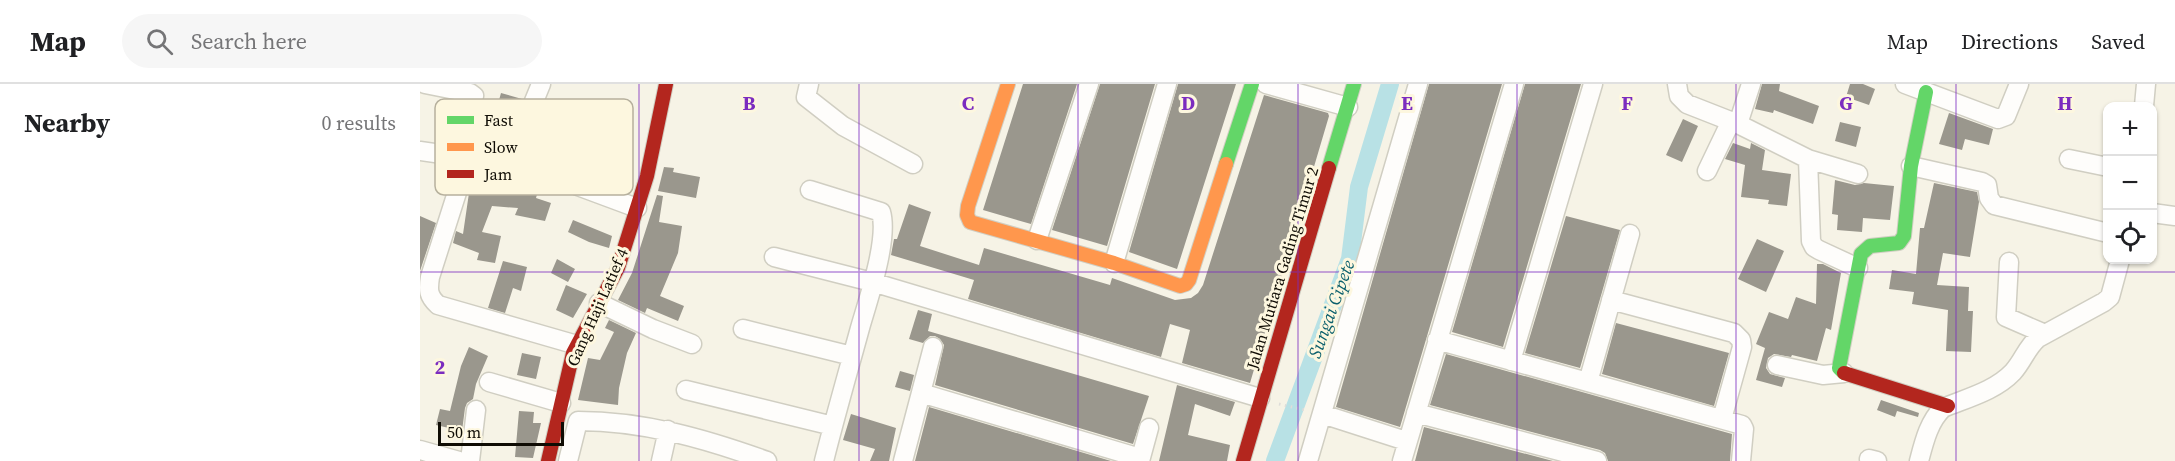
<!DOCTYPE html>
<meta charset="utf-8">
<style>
:root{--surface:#fff;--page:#f6f6f6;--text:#202124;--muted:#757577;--line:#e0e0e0}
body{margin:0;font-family:"Source Serif 4",serif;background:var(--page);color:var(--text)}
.controls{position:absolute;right:18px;top:18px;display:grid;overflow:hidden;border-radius:12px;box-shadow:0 2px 4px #0004}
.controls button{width:54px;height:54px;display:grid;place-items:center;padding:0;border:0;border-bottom:2px solid var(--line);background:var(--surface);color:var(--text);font:30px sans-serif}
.scale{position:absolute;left:18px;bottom:15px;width:126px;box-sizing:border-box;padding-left:6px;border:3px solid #0f0c04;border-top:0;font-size:16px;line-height:21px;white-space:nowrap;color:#0f0c04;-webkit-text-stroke:4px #fdf7df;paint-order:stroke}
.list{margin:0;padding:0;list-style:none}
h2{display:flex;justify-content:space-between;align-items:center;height:78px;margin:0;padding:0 24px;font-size:26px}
h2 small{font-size:20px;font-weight:400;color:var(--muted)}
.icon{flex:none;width:33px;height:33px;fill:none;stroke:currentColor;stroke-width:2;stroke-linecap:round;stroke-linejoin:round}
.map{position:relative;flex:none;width:1755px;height:377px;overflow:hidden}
header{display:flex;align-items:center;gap:36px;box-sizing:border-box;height:84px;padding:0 30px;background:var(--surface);border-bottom:2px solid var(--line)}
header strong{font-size:28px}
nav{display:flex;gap:33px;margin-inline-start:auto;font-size:21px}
.search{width:420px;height:54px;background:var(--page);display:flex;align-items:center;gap:15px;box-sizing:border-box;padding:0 21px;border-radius:33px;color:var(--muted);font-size:22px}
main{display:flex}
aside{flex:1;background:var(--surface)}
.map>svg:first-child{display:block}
</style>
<header>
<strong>Map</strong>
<div class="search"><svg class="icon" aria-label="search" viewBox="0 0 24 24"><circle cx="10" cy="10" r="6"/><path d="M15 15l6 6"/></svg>Search here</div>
<nav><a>Map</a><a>Directions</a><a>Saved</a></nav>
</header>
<main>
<aside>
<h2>Nearby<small>0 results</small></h2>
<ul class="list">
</ul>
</aside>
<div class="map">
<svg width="1755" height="377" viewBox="0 0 1755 377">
<rect width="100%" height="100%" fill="#f6f3e6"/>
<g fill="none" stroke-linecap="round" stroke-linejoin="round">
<path stroke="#b8e1e5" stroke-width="18" d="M855 377 930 175 939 103 970 0"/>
</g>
<path fill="#9a978d" d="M603 0H657L611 140 563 126Z
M680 0H735L687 162 632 146Z
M758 0H816L757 185 709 168Z
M1009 0H1082L980 343 916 323Z
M1105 0H1161L1083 263 1032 248Z
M1342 0H1360L1359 7 1399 22 1393 40 1354 26 1353 29 1335 25Z
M1430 0H1443L1455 5 1449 21 1426 13Z
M81 9 102 15 87 64 67 59Z
M844 11 908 29 909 32 830 299 762 279 770 246 750 240 741 273 548 215 554 196 471 171 474 155H477L489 120 511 128 500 162 559 181 564 164 690 201 692 194 755 216 771 214 778 209 783 201Z
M1529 29 1573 45 1569 61 1545 55 1542 66 1519 60Z
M1263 35 1278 42 1262 78 1246 71Z
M1420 38 1441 43 1436 63 1415 57Z
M1313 59 1330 65 1331 59 1345 66 1342 86 1371 90 1367 122 1348 120 1349 116 1321 113 1325 81 1305 75Z
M244 83 254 84 253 88 280 93 276 114 238 107Z
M53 94 104 102 108 95 120 100 116 114 131 119 125 137 95 131 98 124 72 122 62 148 81 152 75 179 57 176 59 169 33 159 36 147 43 150 49 109Z
M1415 96 1435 101 1444 99 1474 102 1470 136 1443 134 1442 148 1417 146 1418 131 1412 130Z
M1514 99 1557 108 1559 118 1550 173 1523 169 1517 201 1549 203 1548 227H1553L1551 268 1526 267 1528 226 1492 220 1494 208 1469 205 1472 186 1496 190 1500 144H1504Z
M237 111 243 112 239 138 262 142 258 169 240 212 264 222 258 237 227 224 225 229 198 216 212 189Z
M0 132 16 139 0 187Z
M1146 132 1200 146 1160 284 1105 269Z
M153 136 192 152 189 164 169 158 148 148Z
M1337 155 1364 167 1346 208 1318 195Z
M137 175 155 185 148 198 131 189Z
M83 177 107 183 101 207 93 204 85 229 68 224Z
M1397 180H1403L1421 189 1411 246 1406 244 1397 277 1372 271 1371 273 1354 270 1348 274 1346 284 1350 290 1365 294 1362 303 1336 296 1345 264 1336 260 1349 228 1368 235 1376 213 1396 220Z
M146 201 167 210 153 234 136 226Z
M498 226 512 230 508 247 729 312 713 360 515 301 524 261 520 255 515 252H510L503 259 489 255Z
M189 236 216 249 207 269 199 304 198 321 158 316 168 274 180 276 194 248 185 244Z
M1196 239 1309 269 1294 322 1182 290Z
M49 263 68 272 56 300 53 315 47 319 45 324 42 347 16 341 20 325 30 327 41 282Z
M102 269 121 273 116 295 97 291Z
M1026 270 1312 350 1310 377H1188L1185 369 1180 366 1010 321Z
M480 287 494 291 490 307 475 303Z
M757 301 815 318 810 332 775 320 768 351 810 361 807 377H739Z
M1461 316 1499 329 1498 333 1477 327 1475 333 1457 326Z
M509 323 691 377H495Z
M99 327 114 328 113 339H121L113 374 95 373Z
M431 330 476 344 469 377H450L455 365 423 356Z
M1004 343 1133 377H995Z"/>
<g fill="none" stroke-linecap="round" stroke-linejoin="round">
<g stroke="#d0cec2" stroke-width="21">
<path id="street" d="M5 0 50 9 54 12 36 71
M389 0 386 13 423 42 493 80
M846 0 928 23
M1257 0 1259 12 1267 20 1318 40 1388 75 1391 157 1394 163 1399 166 1438 184
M1485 0 1578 35 1586 32 1599 0
M1724 22 1726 0
M1318 40 1331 0
M0 67 91 80 96 73 110 27 121 0
M48 74 10 193C8 206 8 212 18 221L157 261
M1388 75 1438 90
M1649 75 1688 83
M93 78 217 124
M1491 82 1562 98 1567 101 1569 114 1574 121 1688 149
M1287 87 1311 37
M390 106 461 128C469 155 448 216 440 244 428 288 415 333 404 377
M1732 129 1755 132
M617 156 669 0
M354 173 452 198 840 314
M1589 178 1586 233 1625 250
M694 179 747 0
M1191 216 1314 249 1321 256 1322 263 1302 335
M179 219 233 245 272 260
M323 245 432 272
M1017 256 1322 341 1324 345 1321 377
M1091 277 1173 0
M1357 281 1403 291 1424 289
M69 298 141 319
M1168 298 1210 150
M266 306 413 342
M501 309 720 374
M996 329 1177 377
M902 330 986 357
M0 366 39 377
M1449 375 1457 377
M50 377 56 326
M148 377 158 337C224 337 286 355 347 377
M241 377 248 346
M483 377 513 263
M720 377 729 344
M888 377 998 0
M982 377 1094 0
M1499 377C1504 358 1509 337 1523 324 1547 314 1575 307 1593 288 1603 277 1607 263 1618 254L1684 218 1690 213 1700 176"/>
</g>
<g stroke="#d0cec2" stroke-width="16">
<path id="fast" d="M806 80 832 0
M909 84 934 0
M1424 289 1419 284 1441 170 1450 162 1479 159 1484 152 1491 82 1506 8"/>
</g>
<g stroke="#d0cec2" stroke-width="16">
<path id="slow" d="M588 0 548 122 547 131 550 138 694 179 760 202 766 200 769 196 806 80"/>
</g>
<g stroke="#d0cec2" stroke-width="16">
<path id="jam" d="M1424 289 1528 322
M128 377 153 269 198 184 227 92 246 0
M823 377 909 84"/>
</g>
<path stroke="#deddd9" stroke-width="3" stroke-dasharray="1.5 4.5" stroke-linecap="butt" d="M859 320 885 326"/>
<use href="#street" stroke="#fefdfb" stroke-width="18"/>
<use href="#fast" stroke="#63d668" stroke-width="14"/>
<use href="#slow" stroke="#ff974d" stroke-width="14"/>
<use href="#jam" stroke="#b3261e" stroke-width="14"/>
</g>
<path fill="none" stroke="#7b2cbf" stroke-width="1.5" stroke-opacity="0.55" d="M219 0V377M439 0V377M658 0V377M878 0V377M1097 0V377M1316 0V377M1536 0V377M0 188H1755"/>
<g text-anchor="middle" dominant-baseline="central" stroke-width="6" stroke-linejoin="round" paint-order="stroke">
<g font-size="16" fill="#0f0c04" stroke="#fdf7df">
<text transform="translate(862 184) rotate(-73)">Jalan Mutiara Gading Timur 2</text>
<text transform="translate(177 223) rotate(-66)">Gang Haji Latief 4</text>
</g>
<g font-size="18" font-style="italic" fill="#0c606d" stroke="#fdf7df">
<text transform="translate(911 225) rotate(-70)">Sungai Cipete</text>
</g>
</g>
<rect x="15" y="15" width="198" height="96" rx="9" fill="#fdf7df" stroke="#b6b09d" stroke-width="1.5"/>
<rect x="27" y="32" width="27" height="8" fill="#63d668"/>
<rect x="27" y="59" width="27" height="8" fill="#ff974d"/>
<rect x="27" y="86" width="27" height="8" fill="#b3261e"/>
<g font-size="16" fill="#0f0c04">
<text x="64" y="42">Fast</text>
<text x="64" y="69">Slow</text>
<text x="64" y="96">Jam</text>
</g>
<g font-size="20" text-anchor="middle" font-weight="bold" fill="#7b2cbf" stroke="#fdf7df" stroke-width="6" stroke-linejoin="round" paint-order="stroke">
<text x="329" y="26">B</text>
<text x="548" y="26">C</text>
<text x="768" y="26">D</text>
<text x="987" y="26">E</text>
<text x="1207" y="26">F</text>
<text x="1426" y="26">G</text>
<text x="1645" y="26">H</text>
<text x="20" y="290">2</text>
</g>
</svg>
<div class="controls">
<button>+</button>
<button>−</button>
<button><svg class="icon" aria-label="locate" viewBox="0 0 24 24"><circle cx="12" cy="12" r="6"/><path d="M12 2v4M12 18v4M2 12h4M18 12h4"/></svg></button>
</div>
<div class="scale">50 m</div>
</div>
</main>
